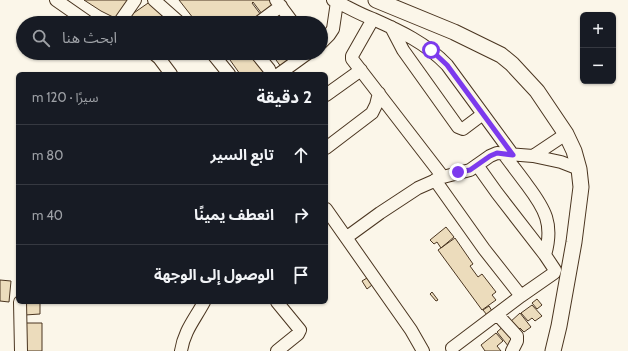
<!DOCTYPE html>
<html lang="ar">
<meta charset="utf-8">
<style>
:root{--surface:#171b24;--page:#242831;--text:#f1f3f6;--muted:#9ea1a6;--line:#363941}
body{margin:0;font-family:Cabin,"Noto Sans Arabic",sans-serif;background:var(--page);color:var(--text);direction:rtl}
.controls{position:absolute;right:12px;top:12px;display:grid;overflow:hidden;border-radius:6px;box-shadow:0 1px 3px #0004}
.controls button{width:36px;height:36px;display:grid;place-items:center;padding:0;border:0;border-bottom:1px solid var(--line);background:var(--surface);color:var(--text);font:20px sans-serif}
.stop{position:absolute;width:12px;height:12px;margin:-9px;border:3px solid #7c3aed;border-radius:50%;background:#fff}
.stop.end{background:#7c3aed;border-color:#fff;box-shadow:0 1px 4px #0008}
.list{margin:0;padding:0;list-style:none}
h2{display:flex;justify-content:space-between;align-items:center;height:52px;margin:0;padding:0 16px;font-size:17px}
h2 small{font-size:13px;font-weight:400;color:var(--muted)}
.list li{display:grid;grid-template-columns:26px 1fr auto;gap:12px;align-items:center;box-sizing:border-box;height:60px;padding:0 16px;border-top:1px solid var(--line)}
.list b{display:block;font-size:15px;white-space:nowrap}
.list em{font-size:13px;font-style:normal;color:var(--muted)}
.icon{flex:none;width:22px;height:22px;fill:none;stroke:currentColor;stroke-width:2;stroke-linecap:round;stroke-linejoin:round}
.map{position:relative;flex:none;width:628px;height:351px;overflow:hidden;direction:ltr}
.search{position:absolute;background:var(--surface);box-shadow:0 1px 3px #0004;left:16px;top:16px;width:312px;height:44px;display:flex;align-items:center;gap:10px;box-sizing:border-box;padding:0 14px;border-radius:22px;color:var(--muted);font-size:15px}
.panel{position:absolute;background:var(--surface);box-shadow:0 1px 3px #0004;left:16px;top:72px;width:312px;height:232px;border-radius:6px;direction:rtl}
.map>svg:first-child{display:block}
</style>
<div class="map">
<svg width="628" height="351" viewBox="0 0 628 351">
<rect width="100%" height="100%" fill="#fbf6e9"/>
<path fill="#ecdcbc" stroke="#4a3520" d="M84 0H132L117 19 101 11Z
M179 0H279L265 18 253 2 252 3 264 19 258 23H197Z
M151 1 167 23H133L128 17Z
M285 7 297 23H264Z
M225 53H260L269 74H240Z
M271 53H308L284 71Z
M446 227 454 237 441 248 437 242 434 244 430 240Z
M455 238 473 264 470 266 478 277 482 274 496 292 492 295 496 300 482 310 438 250Z
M367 278 372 285 367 289 362 281Z
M0 280 11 281 9 302 0 301Z
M432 292 438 300 436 301 430 294Z
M537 299 542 305 537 309 532 303Z
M25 302H40V314L25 315Z
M532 305 542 316 535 321 532 318 528 321 521 313Z
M489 306 492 311 487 315 483 310Z
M520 313 531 327 524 332 520 328 516 332 509 323Z
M24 323H42V351H24Z
M506 324 514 342 509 347 497 332Z
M496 333 503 341 497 346 501 351H485L481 345Z"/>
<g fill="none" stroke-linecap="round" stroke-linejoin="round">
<g stroke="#4a3520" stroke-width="14">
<path id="minor" d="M56 0 89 23
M154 0 180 23
M276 0 293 23
M333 0C346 6 359 14 373 19 400 31 426 43 447 65L513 155
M373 19 352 56V59L443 177
M119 23 135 0
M258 23 281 6
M391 27 403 50 458 127 463 129 483 114
M321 43 329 35 333 29 337 2
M153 53 159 58 171 74
M212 53 229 74
M256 53 269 69 271 74
M279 74 308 53
M326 95 361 70
M326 148 372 113 376 105 379 93
M503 153C511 164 519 174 527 185 545 209 554 224 545 255
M533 156 566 134
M477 165 497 193 545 255 555 270 554 273 521 296
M435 180 484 249 521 296 452 348
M326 209 411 330 423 351
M347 237 380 213 418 188 443 177 470 170 490 156 497 153 533 156 561 162 579 169
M20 302 21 351
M497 314 517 336V341L512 351
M181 351C184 331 195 319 204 302
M277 351 298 334 300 330 277 302"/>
</g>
<g stroke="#4a3520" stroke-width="17">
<path id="major" d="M376 0 454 32 501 55 512 64 537 91 566 134 574 151 579 169 581 187 574 242 559 326 553 351"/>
</g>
<use href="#minor" stroke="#fbf6e9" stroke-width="12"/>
<use href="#major" stroke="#fbf6e9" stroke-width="15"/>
</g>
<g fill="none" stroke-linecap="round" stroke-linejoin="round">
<path stroke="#7c3aed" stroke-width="5" d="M431 50 447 65 513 155 497 153 490 156 470 170 458 172"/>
</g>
</svg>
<div class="controls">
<button>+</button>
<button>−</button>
</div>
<div class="stop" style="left:431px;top:50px"></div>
<div class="stop end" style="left:458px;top:172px"></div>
<div class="search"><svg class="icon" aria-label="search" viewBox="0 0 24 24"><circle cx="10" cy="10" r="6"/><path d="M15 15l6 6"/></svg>ابحث هنا</div>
<section class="panel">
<h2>2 دقيقة<small>سيرًا · 120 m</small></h2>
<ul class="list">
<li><svg class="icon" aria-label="ahead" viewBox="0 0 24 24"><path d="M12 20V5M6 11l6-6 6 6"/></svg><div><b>تابع السير</b></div><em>80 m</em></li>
<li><svg class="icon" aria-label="right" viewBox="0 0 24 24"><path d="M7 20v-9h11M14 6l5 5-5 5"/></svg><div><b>انعطف يمينًا</b></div><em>40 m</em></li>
<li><svg class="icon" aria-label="arrive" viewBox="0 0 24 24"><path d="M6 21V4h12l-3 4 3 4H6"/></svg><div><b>الوصول إلى الوجهة</b></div></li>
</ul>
</section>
</div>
